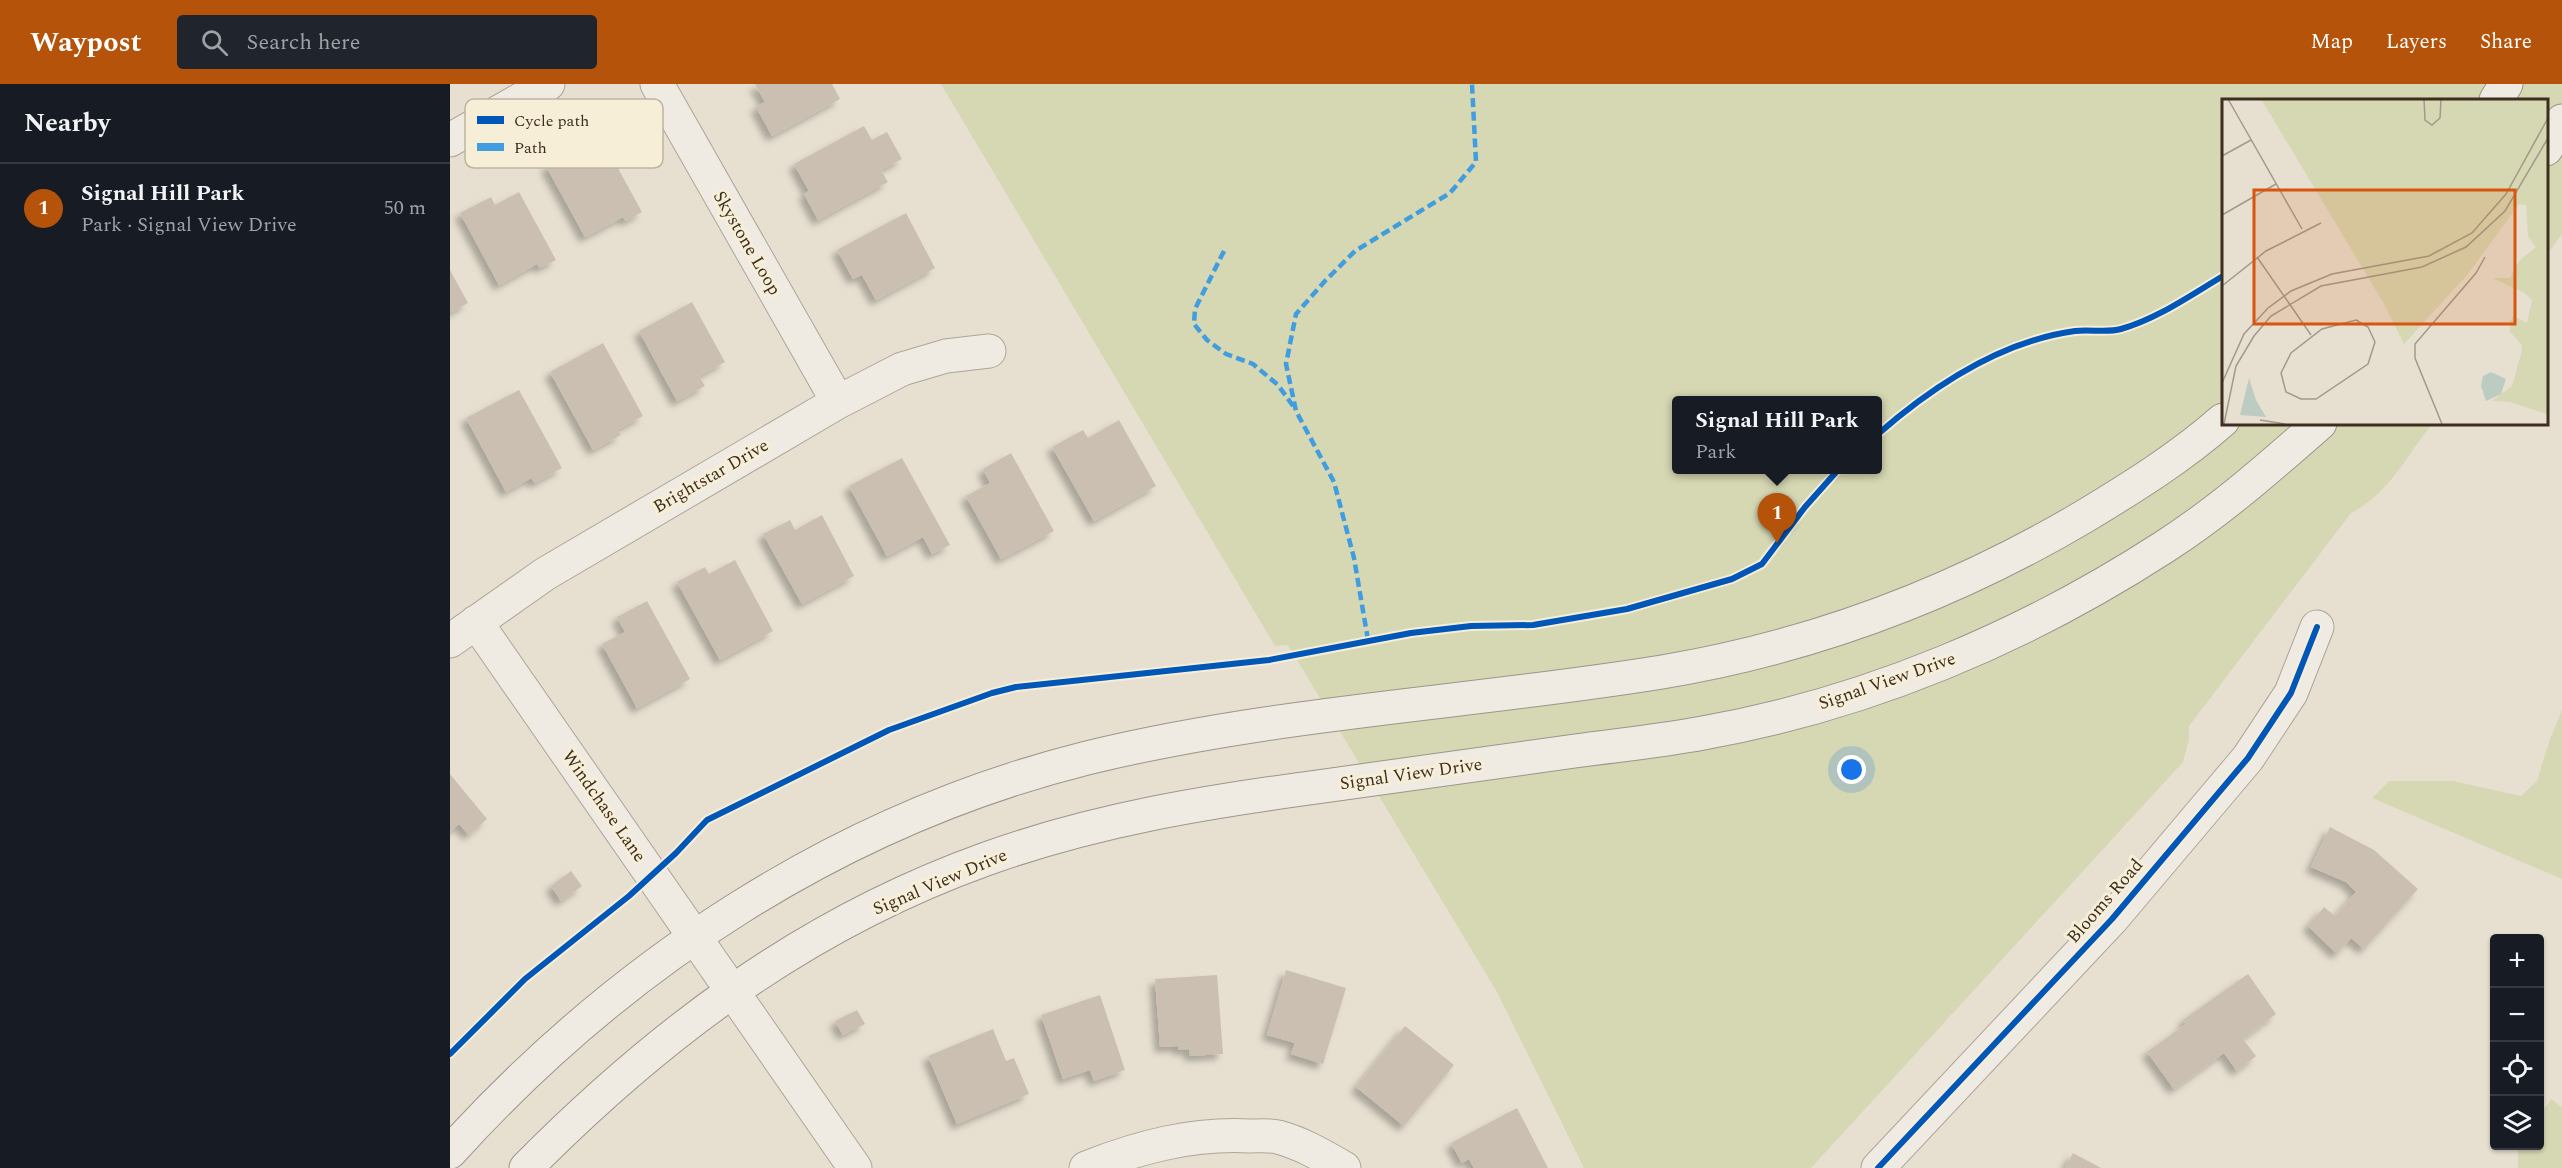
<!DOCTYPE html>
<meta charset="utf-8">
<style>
:root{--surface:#171b24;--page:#20242c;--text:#f1f3f6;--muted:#9ea1a6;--line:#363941;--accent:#b45309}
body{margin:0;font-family:Spectral,serif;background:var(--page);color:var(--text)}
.controls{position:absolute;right:18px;bottom:18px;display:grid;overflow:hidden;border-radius:6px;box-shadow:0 2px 4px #0004}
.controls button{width:54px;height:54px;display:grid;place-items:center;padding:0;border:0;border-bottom:2px solid var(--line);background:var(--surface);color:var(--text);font:30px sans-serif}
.you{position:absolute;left:1402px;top:686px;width:21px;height:21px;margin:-15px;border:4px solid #fff;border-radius:50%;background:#1a73e8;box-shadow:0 0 0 9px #1a73e833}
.badge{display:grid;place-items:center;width:39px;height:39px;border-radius:50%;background:var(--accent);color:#fff;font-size:20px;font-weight:700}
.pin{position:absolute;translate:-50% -50px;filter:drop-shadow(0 2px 3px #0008)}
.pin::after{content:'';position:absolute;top:32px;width:21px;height:18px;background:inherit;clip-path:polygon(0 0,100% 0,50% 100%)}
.popup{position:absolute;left:1222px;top:312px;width:210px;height:78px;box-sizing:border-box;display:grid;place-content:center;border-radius:6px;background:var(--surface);filter:drop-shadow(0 2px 4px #0005);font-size:20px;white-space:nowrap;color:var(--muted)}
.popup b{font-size:22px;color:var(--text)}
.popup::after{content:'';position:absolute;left:50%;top:100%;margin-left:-12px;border:12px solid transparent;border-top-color:var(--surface)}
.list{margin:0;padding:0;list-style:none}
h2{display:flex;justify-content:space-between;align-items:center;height:78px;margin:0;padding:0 24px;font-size:26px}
h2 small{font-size:20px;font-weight:400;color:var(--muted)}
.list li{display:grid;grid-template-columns:39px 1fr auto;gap:18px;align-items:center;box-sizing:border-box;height:90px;padding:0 24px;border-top:2px solid var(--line)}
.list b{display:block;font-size:22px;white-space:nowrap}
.list p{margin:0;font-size:20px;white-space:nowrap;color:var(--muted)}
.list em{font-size:20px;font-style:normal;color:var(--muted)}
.icon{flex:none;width:33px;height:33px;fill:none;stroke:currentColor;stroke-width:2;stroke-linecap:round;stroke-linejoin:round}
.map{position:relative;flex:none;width:2112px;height:1084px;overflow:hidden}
header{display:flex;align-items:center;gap:36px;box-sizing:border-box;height:84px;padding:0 30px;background:var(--accent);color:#fff}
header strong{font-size:28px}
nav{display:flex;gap:33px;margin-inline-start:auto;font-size:21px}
.search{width:420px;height:54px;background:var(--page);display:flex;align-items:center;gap:15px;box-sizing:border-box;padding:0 21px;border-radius:6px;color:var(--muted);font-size:22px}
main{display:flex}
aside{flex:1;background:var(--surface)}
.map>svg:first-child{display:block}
</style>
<header>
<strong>Waypost</strong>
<div class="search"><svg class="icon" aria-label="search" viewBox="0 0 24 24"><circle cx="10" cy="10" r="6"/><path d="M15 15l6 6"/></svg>Search here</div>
<nav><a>Map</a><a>Layers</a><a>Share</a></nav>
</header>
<main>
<aside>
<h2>Nearby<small></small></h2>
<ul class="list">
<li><span class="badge">1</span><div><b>Signal Hill Park</b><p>Park · Signal View Drive</p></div><em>50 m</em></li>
</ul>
</aside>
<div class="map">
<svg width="2112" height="1084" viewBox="0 0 2112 1084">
<defs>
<filter id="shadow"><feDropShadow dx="-5.5" dy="5.5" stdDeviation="3" flood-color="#0004"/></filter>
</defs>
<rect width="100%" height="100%" fill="#e7e0d1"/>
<path fill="#d6d7b3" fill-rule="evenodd" d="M491 0H2112V150L2096 172V16H1773V339H1983C1956 372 1940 409 1901 429L1739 642V655L1733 678 1361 1084H1134L1047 908 838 561 825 562ZM1226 316H1428V386H1226Z
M2112 626V795L1922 714 1939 697H2003L2071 712 2087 697 2100 655Z
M2101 1015 2112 1023V1084H2068V1062H2090V1031Z"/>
<path fill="#cbbfb2" filter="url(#shadow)" d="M305 0H382L390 15 322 52 306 23 315 18Z
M414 42 422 56 437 48 452 75 431 86 438 98 368 136 354 110 359 107 344 80Z
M126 66 134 79 158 66 192 128 176 137 173 133 135 153 96 82Z
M69 108 106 176 90 184 87 180 49 201 10 129 41 113 45 121Z
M456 129 485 184 426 216 412 191 403 195 387 166Z
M0 186 18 219 0 229Z
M242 218 275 278 249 292 255 302 227 317 189 247Z
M153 259 193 332 167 346 171 351 143 366 100 288Z
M69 306 112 384 85 399 81 394 56 408 16 334Z
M669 336 706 402 644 437 602 363 633 346 638 354Z
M561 369 604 447 551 475 516 412 540 399 533 385Z
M452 374 500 461 482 470 473 453 437 472 399 402Z
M372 431 404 492 352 520 313 450 340 436 345 446Z
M285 476 323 547 270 576 227 498 255 483 259 490Z
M197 517 240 595 187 624 152 560 175 548 167 533Z
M0 690 37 735 19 751 9 740 0 748Z
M1880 743 1924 766 1968 805 1914 865 1901 854 1887 870 1858 842 1874 823 1885 832 1906 808 1896 798 1861 783Z
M121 787 132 802 111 817 101 802Z
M836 886 896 904 873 980 841 970 845 959 817 951Z
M1798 890 1826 930 1793 955 1806 972 1787 987 1774 969 1724 1005 1697 968 1736 940 1733 936Z
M767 891 773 970 740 972 739 965 728 966V962L710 963 705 895Z
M650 911 675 986 644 997 640 986 613 995 591 931Z
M407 926 415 940 393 951 385 937Z
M955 942 1004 981 954 1042 906 1003Z
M543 945 556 977 564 974 579 1010 507 1040 478 972Z
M1067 1024 1098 1084H1024L1019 1075 1012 1079 1001 1059Z
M1623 1069 1651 1084H1615Z"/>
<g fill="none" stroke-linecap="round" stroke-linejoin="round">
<g stroke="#ada599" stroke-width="35">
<path id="street" d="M207 0 388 318
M0 56 98 0
M26 538 405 1084
M0 557 95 490 388 318 452 285 496 272 539 267
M636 1084C689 1063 742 1049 800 1052 809 1052 819 1051 828 1053 851 1059 873 1072 894 1084
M1428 1084 1662 835 1798 674 1841 609 1867 543"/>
</g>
<g stroke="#9c958a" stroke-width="35">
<path id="secondary" d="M2046 16 2056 0
M2096 65 2112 37
M0 1068C170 880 389 736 637 674 825 628 1021 619 1212 588 1362 563 1505 509 1635 432 1683 403 1731 373 1773 336
M76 1084C210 949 355 840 536 775 644 736 755 718 867 703 953 691 1039 679 1125 667 1168 661 1211 657 1253 649 1417 620 1575 553 1714 463 1770 427 1820 383 1870 339"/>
</g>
<use href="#street" stroke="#efebe3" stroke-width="33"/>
<use href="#secondary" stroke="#efebe3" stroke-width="33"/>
<path stroke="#3f9de0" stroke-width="4.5" stroke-dasharray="9 4.5" stroke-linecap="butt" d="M774 167 745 225 744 240 757 256 776 270 803 280 828 301 843 322
M918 556 904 474 884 398 846 327 836 280 846 230 875 197 905 167 1000 109 1026 78 1022 0"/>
<g stroke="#f7eed8" stroke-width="10">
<path id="cycleway" d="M1428 350C1483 302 1552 257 1625 247 1640 245 1657 249 1671 245 1707 235 1741 211 1773 192
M0 970 75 895 179 812 226 769 257 736 439 646 542 609 566 603 819 576 961 549 1021 542 1083 541 1177 525 1282 495 1312 480 1355 423 1388 386
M1428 1084 1662 835 1798 674 1841 609 1867 543"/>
</g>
<use href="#cycleway" stroke="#0057b8" stroke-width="6"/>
</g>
<g text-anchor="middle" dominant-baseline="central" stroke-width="6" stroke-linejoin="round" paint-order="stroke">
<g font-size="18" fill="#3d2e20" stroke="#f7eed8">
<text transform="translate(297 159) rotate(60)">Skystone Loop</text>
<text transform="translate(261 392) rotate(-30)">Brightstar Drive</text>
<text transform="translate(1437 597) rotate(-19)">Signal View Drive</text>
<text transform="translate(961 690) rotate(-8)">Signal View Drive</text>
<text transform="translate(154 722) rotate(55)">Windchase Lane</text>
<text transform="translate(490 798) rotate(-23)">Signal View Drive</text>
<text transform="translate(1655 817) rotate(-49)">Blooms Road</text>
</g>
</g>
<g transform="translate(1772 15)">
<rect width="326" height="326" fill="#e7e0d1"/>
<path d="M39 0H325V315L288 303 270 302 290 287 300 252V246L288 233V222L292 217 305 224 310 201 301 193 270 179H288L297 162 314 148 306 137 304 106 297 105 246 175 182 245 161 203Z" fill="#d6d7b3"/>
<path d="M269 273 284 280 279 295 264 302 259 287 261 277ZM27 279 34 301 44 318 18 316Z" fill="#bcccc2"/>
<path fill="none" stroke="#a3998a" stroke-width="1.5" d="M6 0 80 130M202 0 203 21 210 26 218 19 219 0M0 57 29 41M0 116 54 85M35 158 89 236M0 187 44 152 99 124M134 221 146 228 153 243 146 265 94 300H79L64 293 59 274 69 254 100 230ZM0 284 22 235 46 209 69 192 110 175 207 157 250 134 284 95 326 19M38 321 63 325M2 325 14 267 32 237 49 217 99 187 200 168 244 148 283 112 326 39M220 325 193 259V245L254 174 263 158"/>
<path fill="#d7550e" fill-opacity="0.15" stroke="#d7550e" stroke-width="3" d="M32 91H293V225H32Z"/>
<rect width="326" height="326" fill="none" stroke="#3d2e20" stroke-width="3"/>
</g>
<rect x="15" y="15" width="198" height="69" rx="9" fill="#f7eed8" stroke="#bfb4a1" stroke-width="1.5"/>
<rect x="27" y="32" width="27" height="8" fill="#0057b8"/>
<rect x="27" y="59" width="27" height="8" fill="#3f9de0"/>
<g font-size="16" fill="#3d2e20">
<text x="64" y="42">Cycle path</text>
<text x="64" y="69">Path</text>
</g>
</svg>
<div class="controls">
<button>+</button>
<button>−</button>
<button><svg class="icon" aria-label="locate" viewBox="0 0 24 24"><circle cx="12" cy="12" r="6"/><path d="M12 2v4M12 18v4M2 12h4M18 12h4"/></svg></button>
<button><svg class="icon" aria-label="layers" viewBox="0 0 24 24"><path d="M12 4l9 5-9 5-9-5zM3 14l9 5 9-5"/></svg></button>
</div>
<div class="you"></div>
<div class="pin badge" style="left:1327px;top:459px">1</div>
<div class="popup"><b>Signal Hill Park</b>Park</div>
</div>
</main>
